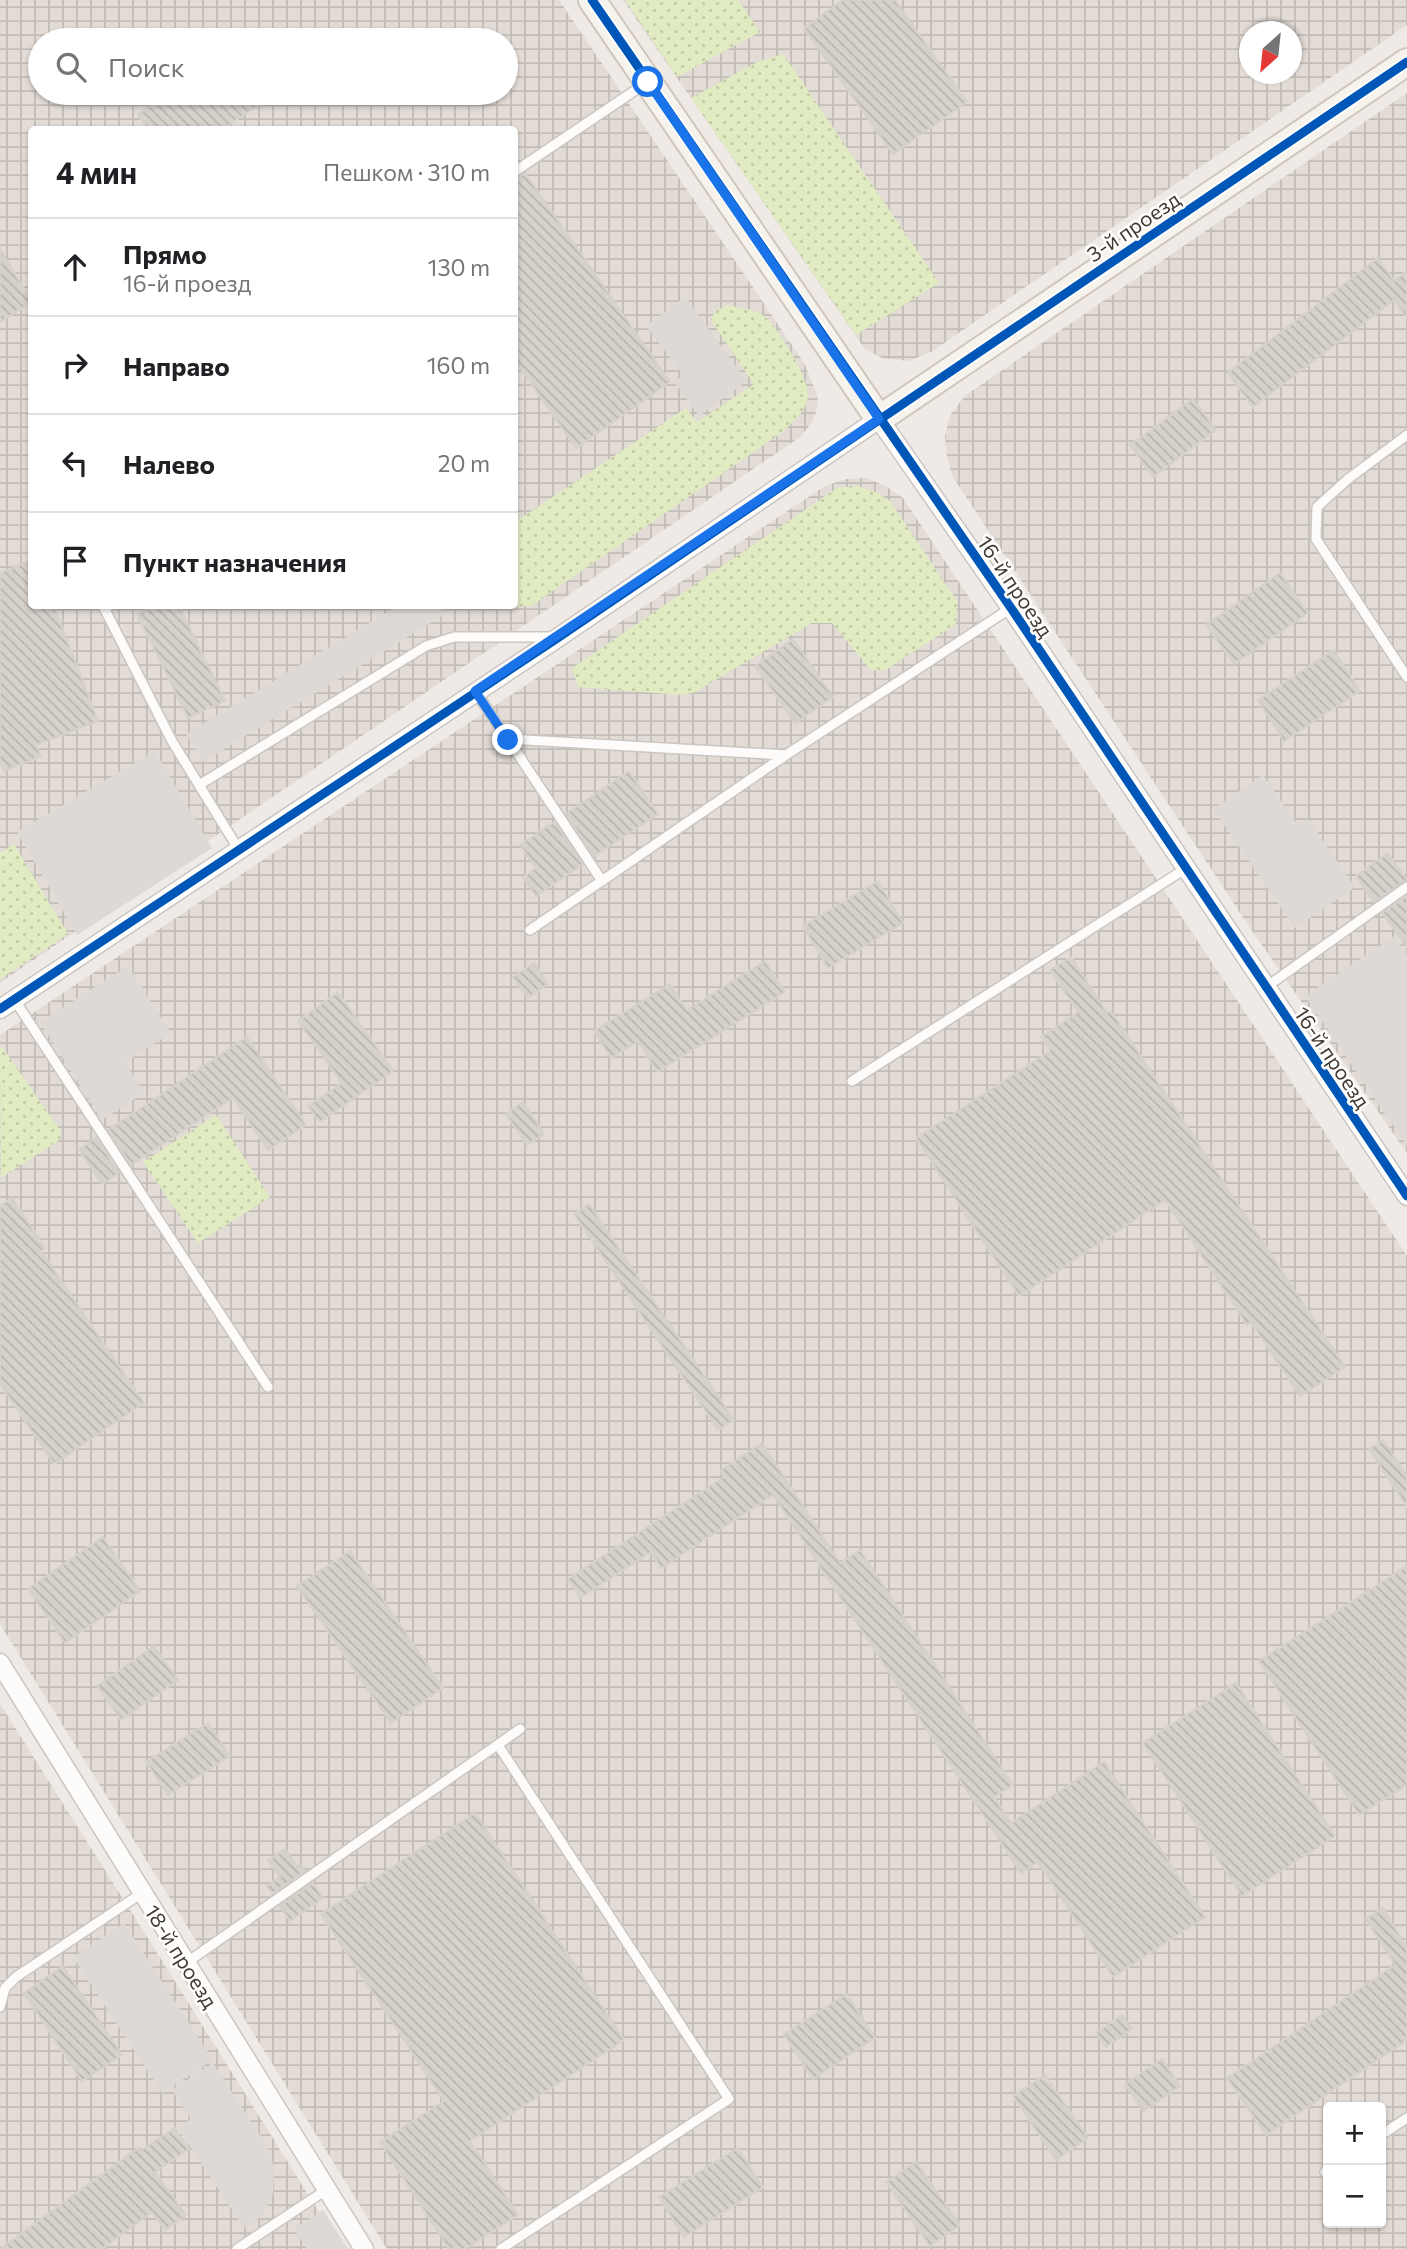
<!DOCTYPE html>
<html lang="ru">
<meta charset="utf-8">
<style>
:root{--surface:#fff;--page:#f6f6f6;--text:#202124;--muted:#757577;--line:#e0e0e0}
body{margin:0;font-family:Commissioner,sans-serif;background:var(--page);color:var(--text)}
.controls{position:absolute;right:21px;bottom:21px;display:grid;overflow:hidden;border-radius:7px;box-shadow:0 2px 5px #0004}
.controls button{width:63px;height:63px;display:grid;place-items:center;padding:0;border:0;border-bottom:2px solid var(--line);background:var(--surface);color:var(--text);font:35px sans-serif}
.compass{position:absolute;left:1239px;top:21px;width:63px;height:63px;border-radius:50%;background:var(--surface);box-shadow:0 2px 5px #0004;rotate:207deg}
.stop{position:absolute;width:21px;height:21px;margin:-16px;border:5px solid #1a73e8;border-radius:50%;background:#fff}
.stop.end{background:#1a73e8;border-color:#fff;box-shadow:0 2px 7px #0008}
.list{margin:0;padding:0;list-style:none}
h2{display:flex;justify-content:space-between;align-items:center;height:91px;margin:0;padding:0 28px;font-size:30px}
h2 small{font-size:23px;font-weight:400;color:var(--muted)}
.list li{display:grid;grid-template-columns:46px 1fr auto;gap:21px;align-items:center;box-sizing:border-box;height:98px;padding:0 28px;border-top:2px solid var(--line)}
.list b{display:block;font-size:26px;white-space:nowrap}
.list p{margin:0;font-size:23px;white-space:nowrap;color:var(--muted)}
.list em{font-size:23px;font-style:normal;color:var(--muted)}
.icon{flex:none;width:38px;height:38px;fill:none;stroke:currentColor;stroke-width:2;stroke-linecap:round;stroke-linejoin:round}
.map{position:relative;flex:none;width:1407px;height:2249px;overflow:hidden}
.search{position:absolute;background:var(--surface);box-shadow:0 2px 5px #0004;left:28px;top:28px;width:490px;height:77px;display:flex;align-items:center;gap:18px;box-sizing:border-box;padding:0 24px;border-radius:38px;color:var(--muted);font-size:26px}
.panel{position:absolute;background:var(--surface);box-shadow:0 2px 5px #0004;left:28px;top:126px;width:490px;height:483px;border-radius:7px}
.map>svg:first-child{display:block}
</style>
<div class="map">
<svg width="1407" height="2249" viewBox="0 0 1407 2249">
<defs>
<pattern id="industrial-grid" width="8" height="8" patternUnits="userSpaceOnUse" patternTransform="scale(1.75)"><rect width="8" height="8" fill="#e2dbd6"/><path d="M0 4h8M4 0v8" fill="none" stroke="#c3bdb8"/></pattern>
<pattern id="grass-dots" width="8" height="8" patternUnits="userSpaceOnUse" patternTransform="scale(1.75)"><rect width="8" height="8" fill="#e1ebc1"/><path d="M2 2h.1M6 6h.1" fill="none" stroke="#c2caa6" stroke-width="1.8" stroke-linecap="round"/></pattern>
<pattern id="building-back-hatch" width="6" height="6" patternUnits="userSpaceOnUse" patternTransform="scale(1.75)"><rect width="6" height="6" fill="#d7d1cc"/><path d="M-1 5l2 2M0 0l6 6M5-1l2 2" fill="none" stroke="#bab4b0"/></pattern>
</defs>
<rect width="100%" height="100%" fill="#efeae5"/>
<path fill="url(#industrial-grid)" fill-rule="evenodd" d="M0 0H559L804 363 818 397 816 413 811 424 800 437 0 983ZM40 40H506V93H40ZM32 130H514V606H32Z
M623 0H1407V25L931 352 909 361 882 358 865 349ZM1250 32H1292V74H1250Z
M1407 93V1153L1250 928 953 477 947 457 945 436 950 415 966 395Z
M867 478 887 487 903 498 1407 1256V2249H387L0 1624V1035L825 486 846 479ZM1328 2107H1381V2223H1328Z
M0 1704 149 1940 342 2249H0Z"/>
<path fill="url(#grass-dots)" d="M625 0H738L760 32 677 77Z
M783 54 939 283 856 335 691 98 759 61Z
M728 305C738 308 756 309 764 316 777 326 809 378 808 395 807 412 792 423 781 433L531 606H466H514L515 522 686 408 697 422 754 384 711 320 714 312Z
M857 486 876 492 890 501 957 601 956 624 884 671 871 670 832 623H812L695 692 683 695 578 687 572 668 837 488Z
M14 844 68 934 0 979V853Z
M3 1048 60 1130 61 1139 1 1178 0 1049Z
M216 1115 270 1197 198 1243 143 1162Z"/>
<path fill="#ded9d5" d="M685 297 747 381 699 416 674 382 683 375 646 326Z
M397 606H440L445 614 203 762 186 734Z
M155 751 212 848 77 935 17 832Z
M1263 775 1298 825 1308 819 1355 887 1295 928 1213 809Z
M1394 936 1407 955V1146L1305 996Z
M128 966 171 1033 125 1062 144 1093 102 1120 40 1022Z
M124 1923 213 2060 162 2093 73 1957Z
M213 2063 268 2147 274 2167 273 2193 264 2215 244 2228 178 2128 191 2119 172 2090Z
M323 2210 348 2249H307L294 2229Z"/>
<path fill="url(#building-back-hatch)" stroke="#d7d1cb" stroke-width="2" d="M843 0H895L967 102 893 154 804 28Z
M170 93H277L221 130H149L138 114Z
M525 173 670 382 576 448 514 359V179Z
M0 249 32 302 0 322Z
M1378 258 1394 281 1407 271V318L1394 300 1253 407 1227 373Z
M1193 399 1216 430 1153 477 1130 445Z
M32 560V606H54L98 721 36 745 41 756 4 771 0 762V573Z
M1280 573 1308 613 1234 664 1206 625Z
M155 606H179L225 701 188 718 137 614Z
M793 639 833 697 795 723 755 666Z
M1334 650 1360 691 1284 741 1258 700Z
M629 771 658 814 594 856 566 814Z
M554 822 583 864 536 896 523 877 536 868 520 845Z
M1388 853 1407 880 1374 902 1356 876Z
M878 881 903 923 828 968 803 926Z
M1407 896V947L1382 913Z
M1071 957 1107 1013 1111 1011 1345 1367 1300 1396 1251 1322 1247 1325 1165 1200 1019 1296 916 1138 1050 1051 1041 1037 1078 1012 1050 970Z
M765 961 785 992 657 1072 638 1041 611 1058 594 1031 670 984 687 1010Z
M534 963 548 984 528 998 513 977Z
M338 992 393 1071 320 1122 308 1106 342 1083 298 1021Z
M247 1037 306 1125 268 1150 233 1098 131 1165 108 1130Z
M523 1102 544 1134 527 1145 506 1114Z
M96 1138 119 1173 102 1184 79 1149Z
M12 1198 45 1248 41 1251 144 1403 54 1464 0 1384V1206Z
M589 1204 734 1420 718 1430 574 1214Z
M1383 1440 1407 1476V1507L1369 1449Z
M762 1443 840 1563 860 1550 1013 1785 994 1797 1011 1823 1104 1762 1205 1917 1113 1977 1038 1862 1021 1873 773 1495 661 1568 651 1552 580 1598 568 1579 724 1477 720 1471Z
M103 1537 140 1591 65 1643 28 1589Z
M350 1551 443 1688 391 1723 297 1586Z
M1407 1566V1785L1359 1815 1259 1661Z
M154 1646 178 1680 121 1720 97 1686Z
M1236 1683 1335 1836 1242 1896 1143 1743Z
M208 1723 230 1756 168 1795 146 1762Z
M475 1813 624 2040 470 2141 518 2215 465 2249H449L380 2142 444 2101 321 1914Z
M285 1849 297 1866 300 1864 305 1871 272 1894 267 1886 280 1877 268 1860Z
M313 1883 323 1898 290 1921 280 1906Z
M1383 1908 1407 1948V2040L1266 2135 1227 2078 1395 1965 1366 1919Z
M63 1966 122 2055 82 2081 24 1993Z
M847 1994 875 2038 813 2079 784 2034Z
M1122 2015 1132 2029 1106 2047 1096 2033Z
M1162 2059 1180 2086 1143 2111 1125 2084Z
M1045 2075 1088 2138 1056 2160 1013 2096Z
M175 2128 189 2149 155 2172 186 2215 165 2230 152 2212 102 2249H0L138 2148 140 2151Z
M738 2148 763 2187 684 2237 659 2197Z
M916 2162 960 2225 930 2246 886 2182Z"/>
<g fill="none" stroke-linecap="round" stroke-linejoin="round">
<g stroke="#cbc6c1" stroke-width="12">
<path id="lane" d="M514 172 646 83
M1407 435 1348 479 1317 507 1316 539 1407 677
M109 606 104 608 172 741 239 850
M475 691 508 739 786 755 1011 608
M508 739 602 881
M199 785 426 646 454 637H553
M530 930 786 755
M1266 987 1407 887
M14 999 268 1387
M852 1081 1185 869
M498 1745 729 2099 501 2249
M186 1963 520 1729
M0 2007 5 1988 16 1977 142 1893
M1381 2135 1407 2118
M1325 2172 1328 2170
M237 2249 326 2190"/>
</g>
<g stroke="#cbc6c1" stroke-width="21">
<path id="street" d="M0 1009 559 637 879 419 1011 608 1407 1196
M0 1663 364 2249"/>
</g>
<g stroke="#d0c7bc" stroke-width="30">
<path id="secondary" d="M592 0 879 419 1407 62"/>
</g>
<use href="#lane" stroke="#fdfcfb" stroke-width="9"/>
<use href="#street" stroke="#fdfcfb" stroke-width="18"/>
<use href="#secondary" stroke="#f6f2ec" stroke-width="26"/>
<g stroke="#fff" stroke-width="13">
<path id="cycleway" d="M592 0 1011 608 1407 1196
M0 1009 559 637 1407 62"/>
</g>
<use href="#cycleway" stroke="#0057b8" stroke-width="9"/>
</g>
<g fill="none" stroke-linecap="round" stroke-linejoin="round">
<path stroke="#1a73e8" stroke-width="9" d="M508 740 475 691 879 419 648 82"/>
</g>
<g text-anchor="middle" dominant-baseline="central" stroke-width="5" stroke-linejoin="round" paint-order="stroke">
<g font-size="21" fill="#443a31" stroke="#fff">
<text transform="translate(1133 226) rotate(-34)">3-й проезд</text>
<text transform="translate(1016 586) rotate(56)">16-й проезд</text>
<text transform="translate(1333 1057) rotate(56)">16-й проезд</text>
<text transform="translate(182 1956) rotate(58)">18-й проезд</text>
</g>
</g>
</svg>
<div class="controls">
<button>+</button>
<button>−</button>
</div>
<svg class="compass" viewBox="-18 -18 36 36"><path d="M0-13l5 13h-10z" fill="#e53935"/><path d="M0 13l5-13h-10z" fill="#757577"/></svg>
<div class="stop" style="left:648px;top:82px"></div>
<div class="stop end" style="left:508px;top:740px"></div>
<div class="search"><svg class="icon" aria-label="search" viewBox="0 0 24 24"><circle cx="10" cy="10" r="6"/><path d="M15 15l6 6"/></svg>Поиск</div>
<section class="panel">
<h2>4 мин<small>Пешком · 310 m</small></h2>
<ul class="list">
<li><svg class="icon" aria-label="ahead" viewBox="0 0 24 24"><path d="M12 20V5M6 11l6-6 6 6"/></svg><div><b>Прямо</b><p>16-й проезд</p></div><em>130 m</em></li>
<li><svg class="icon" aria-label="right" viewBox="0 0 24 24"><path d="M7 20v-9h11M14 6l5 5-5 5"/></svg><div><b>Направо</b></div><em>160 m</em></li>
<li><svg class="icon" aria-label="left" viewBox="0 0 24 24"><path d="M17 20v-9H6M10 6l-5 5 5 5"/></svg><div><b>Налево</b></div><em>20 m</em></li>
<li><svg class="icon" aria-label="arrive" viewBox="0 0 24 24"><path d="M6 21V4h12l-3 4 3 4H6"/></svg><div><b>Пункт назначения</b></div></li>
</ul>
</section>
</div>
